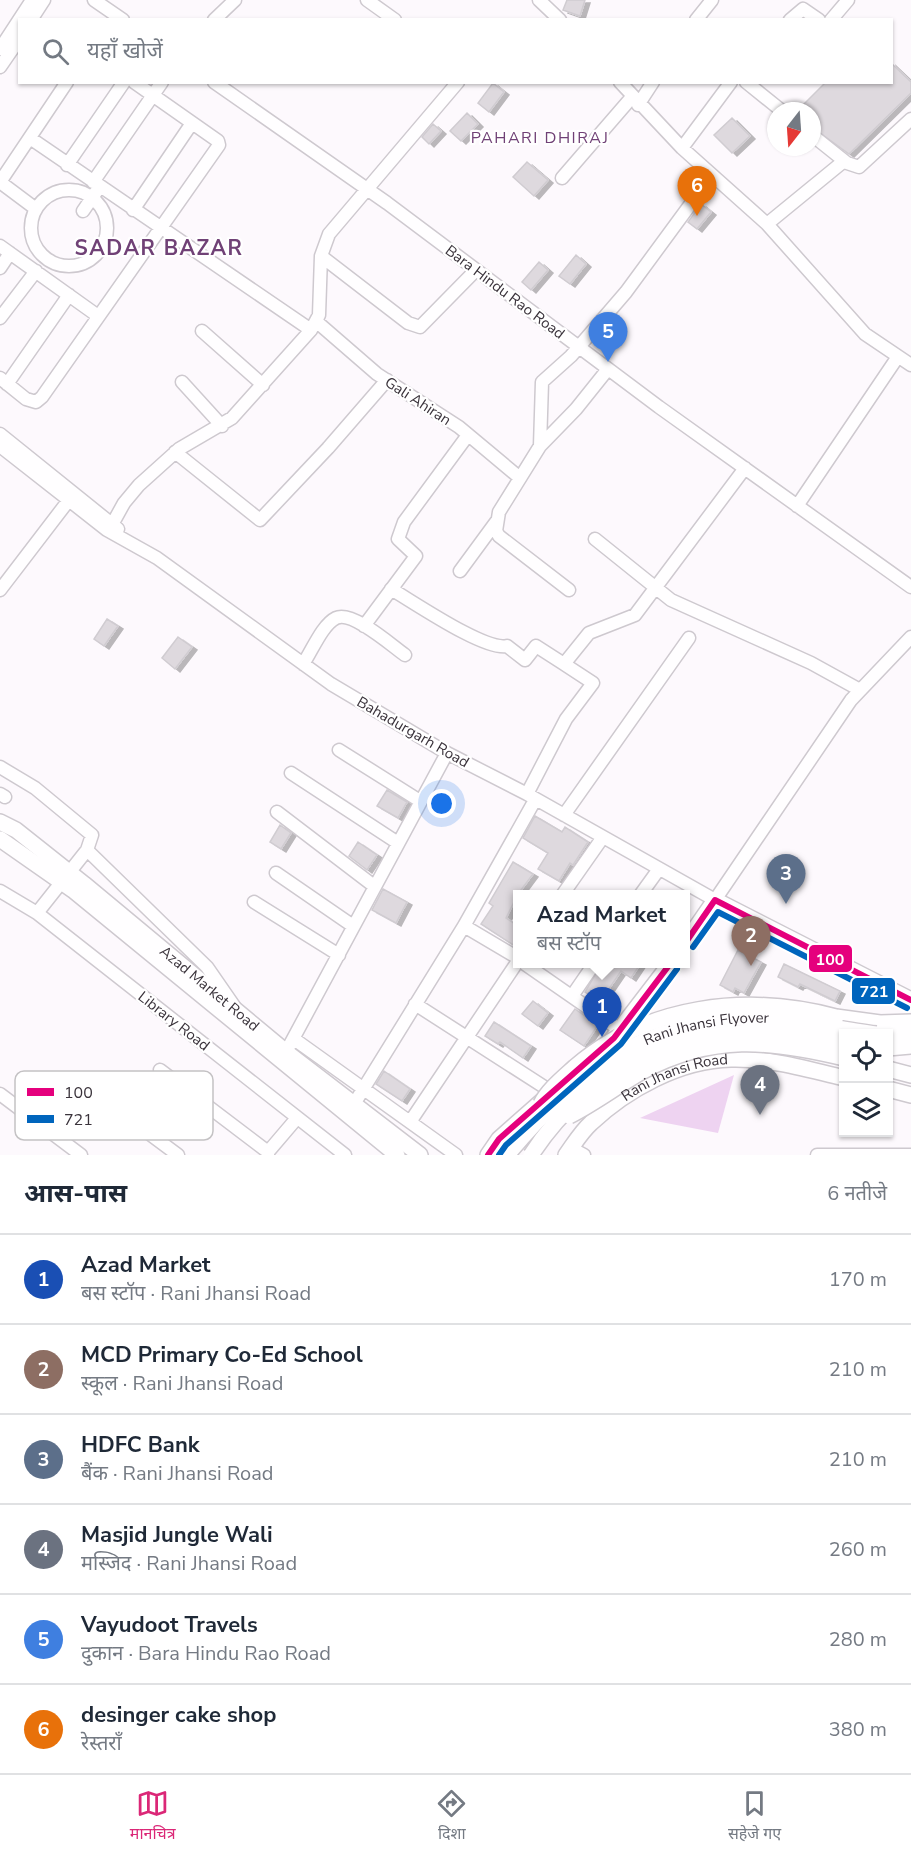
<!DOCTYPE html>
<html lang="hi">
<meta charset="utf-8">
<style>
:root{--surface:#fff;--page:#f2f2f3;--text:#1f2937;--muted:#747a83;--line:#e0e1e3;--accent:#db2777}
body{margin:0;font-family:"Nunito Sans","Noto Sans Devanagari",sans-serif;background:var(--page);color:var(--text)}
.controls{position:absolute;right:18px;bottom:18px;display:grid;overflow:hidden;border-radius:0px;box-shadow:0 2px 4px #0004}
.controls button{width:54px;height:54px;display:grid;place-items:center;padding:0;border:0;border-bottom:2px solid var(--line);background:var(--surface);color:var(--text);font:30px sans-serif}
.compass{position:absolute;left:767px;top:102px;width:54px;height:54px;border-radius:50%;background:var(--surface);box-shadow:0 2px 4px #0004;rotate:197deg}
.you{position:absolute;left:442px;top:804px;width:21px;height:21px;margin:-15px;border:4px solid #fff;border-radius:50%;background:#1a73e8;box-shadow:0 0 0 9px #1a73e833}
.badge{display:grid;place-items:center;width:39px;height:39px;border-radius:50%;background:var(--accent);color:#fff;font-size:20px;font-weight:700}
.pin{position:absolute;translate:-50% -50px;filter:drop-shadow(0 2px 3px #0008)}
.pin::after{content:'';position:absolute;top:32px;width:21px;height:18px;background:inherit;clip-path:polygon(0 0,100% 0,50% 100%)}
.popup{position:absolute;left:513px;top:890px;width:177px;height:78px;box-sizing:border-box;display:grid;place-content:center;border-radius:0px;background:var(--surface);filter:drop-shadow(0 2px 4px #0005);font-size:20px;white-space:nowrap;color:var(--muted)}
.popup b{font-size:22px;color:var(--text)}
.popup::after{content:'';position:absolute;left:50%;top:100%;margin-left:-12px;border:12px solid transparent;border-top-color:var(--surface)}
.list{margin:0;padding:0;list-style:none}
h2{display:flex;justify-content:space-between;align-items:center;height:78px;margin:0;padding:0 24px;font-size:26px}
h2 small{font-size:20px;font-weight:400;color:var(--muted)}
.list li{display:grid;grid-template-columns:39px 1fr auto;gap:18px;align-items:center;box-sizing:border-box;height:90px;padding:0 24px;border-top:2px solid var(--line)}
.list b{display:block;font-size:22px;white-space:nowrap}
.list p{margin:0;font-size:20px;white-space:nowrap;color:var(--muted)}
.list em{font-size:20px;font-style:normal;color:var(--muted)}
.icon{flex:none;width:33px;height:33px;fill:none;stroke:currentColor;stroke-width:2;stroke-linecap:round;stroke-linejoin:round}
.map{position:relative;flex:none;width:911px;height:1155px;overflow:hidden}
.search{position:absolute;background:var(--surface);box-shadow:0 2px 4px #0004;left:18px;right:18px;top:18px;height:66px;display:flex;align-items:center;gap:15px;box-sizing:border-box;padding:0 21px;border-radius:0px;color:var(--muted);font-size:22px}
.sheet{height:618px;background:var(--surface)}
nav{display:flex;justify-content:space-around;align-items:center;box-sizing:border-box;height:84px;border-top:2px solid var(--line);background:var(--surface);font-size:16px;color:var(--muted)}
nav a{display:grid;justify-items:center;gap:3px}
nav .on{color:var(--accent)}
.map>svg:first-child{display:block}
</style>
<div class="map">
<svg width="911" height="1155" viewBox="0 0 911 1155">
<defs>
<filter id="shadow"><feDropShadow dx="5" dy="3" stdDeviation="0" flood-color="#0004"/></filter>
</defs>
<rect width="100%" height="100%" fill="#fdf9fd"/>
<path fill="#eed3f1" d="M734 1075 718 1133 640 1118Z"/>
<path fill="#ded9de" stroke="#d0ccd1" stroke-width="1.5" filter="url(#shadow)" d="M567 0H585L580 16 563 10Z
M891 63 911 82V93L849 154 812 127V111H797L826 82H891Z
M493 83 504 92 489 112 478 103Z
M467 113 478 124 461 141 450 131Z
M732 118 750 136 732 153 714 135Z
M433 124 441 131 429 144 422 137Z
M527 162 548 180 534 196 513 177Z
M701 204 711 212 697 229 688 222Z
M576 255 586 264 570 284 559 276Z
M539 262 548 270 531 290 522 282Z
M107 619 118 626 104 646 94 639Z
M178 637 192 647 175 669 162 658Z
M387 790 407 802 398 818 377 806Z
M535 816 562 832 565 827 588 842 573 865 570 863 559 881 538 869 548 853 523 838Z
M280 825 291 833 281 849 270 842Z
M358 842 377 855 367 870 349 856Z
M513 862 533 874 518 894 506 918 518 926V948L481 924 493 906 489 903Z
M383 889 407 902 396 923 372 910Z
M738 950 761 962 744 993 735 988 733 992 720 985Z
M602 963H641L631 978 621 971 600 1002 585 992Z
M784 964 840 991 835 1001 800 984 798 987 778 977Z
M533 1001 548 1013 538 1026 522 1014Z
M575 1009 598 1025 584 1046 560 1030Z
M494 1022 531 1046 523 1058 500 1042 498 1044 485 1036Z
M384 1071 410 1089 402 1101 376 1084Z"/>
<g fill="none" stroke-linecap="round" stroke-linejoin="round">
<g stroke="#cec9cf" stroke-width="15">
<path id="minor" d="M94 0 123 20
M367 0 395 20
M539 0 560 20
M31 20 44 0
M214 20 235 0
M696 20 712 0
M790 20 803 9 819 20
M831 20 848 0
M0 49 32 0
M0 67 20 38
M214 82 387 203 659 407 911 587
M620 82 682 148 767 224 865 334 911 365
M746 82 782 111
M638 105 653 82
M812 135 847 163 859 167 911 119
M30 138 311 330
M682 148 731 82
M67 165 124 82
M562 178 632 97
M0 182 67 82
M0 182 36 209
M93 182 162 82
M31 228a38 38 0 1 1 76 0a38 38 0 1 1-76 0Z
M133 210 192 123
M83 211 96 192
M767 224 844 161
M0 246 98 316
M321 256 408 323 420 327 476 270
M0 268 10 253
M0 318 36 271
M317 322 377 374 459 427 520 478
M202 331 263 385
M0 378 26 399 36 402 42 397 219 145 218 141 134 82
M182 382 222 426
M7 384 69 295
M0 434 118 529
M0 446 107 530 157 558 331 684 447 753 527 794 715 900 851 700 911 637
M540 446 542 382 571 356 626 292 712 175
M175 452 260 520 328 448 387 380
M797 506 897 358
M109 530 124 503 139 485 179 449 232 418 311 330 319 315 321 256 329 234 458 82
M595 539 671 600 811 663 860 690
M460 571 496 522
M391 589C415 603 485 651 507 646L525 660 536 646 564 664
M0 590 72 496
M569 590 499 536 496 531 499 512 540 446 576 409 608 369
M364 626 416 556 398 539 404 522 468 435
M303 664C312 651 322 625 336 618 352 610 391 645 405 655
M339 750 420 801
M0 767 35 788 92 835 87 850 37 913
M291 773 398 843
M0 794 5 797
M527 794 566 719 593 683 564 664 589 633 635 615 745 468
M277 812 374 886
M564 815 689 638
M87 850 207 967 234 1006
M276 873 353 926
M0 891 37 913 345 1155
M563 894 603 837
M641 894 659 869
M254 902 339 955
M464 926 518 958
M525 964 620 1030
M572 996 594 964
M415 1004 552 1092
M294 1039 456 1155
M286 1052 447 753
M160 1070 268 1152V1155
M0 1094 81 1155
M354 1104 464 926 535 800
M410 1122 518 961
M143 1129 178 1155
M571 1148 584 1155
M268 1152 297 1118
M817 1155H911"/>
</g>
<g stroke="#cec9cf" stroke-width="18">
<g id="major">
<path id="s1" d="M0 822 16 830 84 884 286 1052 420 1155"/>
<path d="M0 839 73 890 397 1155"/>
<path d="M686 942 715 900 911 1000"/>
<path d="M836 1017 880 1023 911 1022"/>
<path d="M888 1035 911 1032"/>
<path d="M611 1041 670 964"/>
<path d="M888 1048 911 1046"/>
<path d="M888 1069 911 1075"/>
<path d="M888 1089 911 1095"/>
<path d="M488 1155 499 1139 550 1094"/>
<path id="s2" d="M566 1155C574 1144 581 1132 591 1123 627 1089 680 1060 731 1059 769 1058 807 1069 844 1078"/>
</g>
</g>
<use href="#minor" stroke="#fffeff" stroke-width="12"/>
<use href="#major" stroke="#fffeff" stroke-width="15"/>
<g stroke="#cec9cf" stroke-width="18" stroke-linecap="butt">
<g id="major-bridge">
<path d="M541 1104C548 1090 563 1078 575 1067 647 1005 746 993 836 1017"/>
<path d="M569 1116C595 1103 618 1085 643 1071 713 1034 769 1040 844 1058"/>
<path id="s3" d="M507 1155C563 1089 615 1039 704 1023 729 1018 756 1016 781 1019 813 1023 845 1030 876 1034"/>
<path d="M531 1155C588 1068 673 1029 776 1032 798 1032 821 1040 844 1043"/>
</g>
</g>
<use href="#major-bridge" stroke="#fffeff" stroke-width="15"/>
<g stroke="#fff" stroke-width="10">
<path id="bus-1" d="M686 942 715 900 911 1000
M488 1155 499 1139 614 1038 670 964"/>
</g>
<g stroke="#fff" stroke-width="10">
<path id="bus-2" d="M693 947 718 912 907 1008
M499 1155 506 1145 621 1044 677 969"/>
</g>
<use href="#bus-1" stroke="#e5007d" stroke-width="6"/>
<use href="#bus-2" stroke="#0065bd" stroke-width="6"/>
</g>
<g text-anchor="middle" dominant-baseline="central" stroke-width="4.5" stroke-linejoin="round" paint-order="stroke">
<g font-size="15" fill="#3a333b" stroke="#fff">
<text transform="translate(505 292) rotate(37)">Bara Hindu Rao Road</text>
<text transform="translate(418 401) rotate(33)">Gali Ahiran</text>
<text transform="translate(413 732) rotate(30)">Bahadurgarh Road</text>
<text stroke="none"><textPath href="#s1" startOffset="268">Azad Market Road</textPath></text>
<text transform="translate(174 1021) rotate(38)">Library Road</text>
<text stroke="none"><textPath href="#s3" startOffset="244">Rani Jhansi Flyover</textPath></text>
<text stroke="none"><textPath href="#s2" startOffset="138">Rani Jhansi Road</textPath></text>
</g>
<g font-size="16" letter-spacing="1.5" fill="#704176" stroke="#fff">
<text x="540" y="138">PAHARI DHIRAJ</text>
</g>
<g font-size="21" font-weight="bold" letter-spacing="1.5" fill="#704176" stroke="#fff">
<text x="159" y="248">SADAR BAZAR</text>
</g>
</g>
<rect x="15" y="1071" width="198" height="69" rx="9" fill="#fff" stroke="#c4c2c4" stroke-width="1.5"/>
<rect x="27" y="1088" width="27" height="8" fill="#e5007d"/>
<rect x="27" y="1115" width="27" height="8" fill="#0065bd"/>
<g font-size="16" fill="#3a333b">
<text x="64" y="1098">100</text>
<text x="64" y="1125">721</text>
</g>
<g stroke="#fff" stroke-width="2">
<rect x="808" y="944" width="45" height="29" rx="6" fill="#e5007d"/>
<rect x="851" y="977" width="45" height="28" rx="6" fill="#0065bd"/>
</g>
<g font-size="16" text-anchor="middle" font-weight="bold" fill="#fff">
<text x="830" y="965">100</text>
<text x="874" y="997">721</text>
</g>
</svg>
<div class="controls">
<button><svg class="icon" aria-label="locate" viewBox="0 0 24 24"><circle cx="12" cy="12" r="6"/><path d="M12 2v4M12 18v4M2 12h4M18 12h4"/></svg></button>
<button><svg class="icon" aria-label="layers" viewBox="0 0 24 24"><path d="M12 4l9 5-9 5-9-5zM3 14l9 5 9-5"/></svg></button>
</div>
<svg class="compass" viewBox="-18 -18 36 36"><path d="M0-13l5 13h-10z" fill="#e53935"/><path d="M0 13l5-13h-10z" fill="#747a83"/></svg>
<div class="you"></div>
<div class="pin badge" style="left:602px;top:1037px;background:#1a4fb4">1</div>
<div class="popup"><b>Azad Market</b>बस स्टॉप</div>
<div class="pin badge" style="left:751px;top:966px;background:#8d6e63">2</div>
<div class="pin badge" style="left:786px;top:904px;background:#5c6f8a">3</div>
<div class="pin badge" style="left:760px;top:1115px;background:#6b7280">4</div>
<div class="pin badge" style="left:608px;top:362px;background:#3f7fe0">5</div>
<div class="pin badge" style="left:697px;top:216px;background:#e8710a">6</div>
<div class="search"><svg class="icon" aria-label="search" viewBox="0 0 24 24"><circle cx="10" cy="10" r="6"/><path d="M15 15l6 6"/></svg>यहाँ खोजें</div>
</div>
<section class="sheet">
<h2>आस-पास<small>6 नतीजे</small></h2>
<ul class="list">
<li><span class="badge" style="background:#1a4fb4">1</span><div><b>Azad Market</b><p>बस स्टॉप · Rani Jhansi Road</p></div><em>170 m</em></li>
<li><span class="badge" style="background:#8d6e63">2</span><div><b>MCD Primary Co-Ed School</b><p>स्कूल · Rani Jhansi Road</p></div><em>210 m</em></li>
<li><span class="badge" style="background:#5c6f8a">3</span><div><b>HDFC Bank</b><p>बैंक · Rani Jhansi Road</p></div><em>210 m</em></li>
<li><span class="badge" style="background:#6b7280">4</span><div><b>Masjid Jungle Wali</b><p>मस्जिद · Rani Jhansi Road</p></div><em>260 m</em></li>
<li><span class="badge" style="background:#3f7fe0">5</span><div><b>Vayudoot Travels</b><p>दुकान · Bara Hindu Rao Road</p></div><em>280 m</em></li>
<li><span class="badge" style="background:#e8710a">6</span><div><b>desinger cake shop</b><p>रेस्तराँ</p></div><em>380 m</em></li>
</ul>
</section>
<nav>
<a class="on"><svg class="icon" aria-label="map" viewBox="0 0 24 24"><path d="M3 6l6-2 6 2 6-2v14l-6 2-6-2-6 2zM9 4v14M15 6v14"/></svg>मानचित्र</a>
<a><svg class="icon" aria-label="directions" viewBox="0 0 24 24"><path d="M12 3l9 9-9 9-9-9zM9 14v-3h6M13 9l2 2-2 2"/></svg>दिशा</a>
<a><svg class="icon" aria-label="saved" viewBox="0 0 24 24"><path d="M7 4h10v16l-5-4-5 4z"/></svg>सहेजे गए</a>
</nav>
